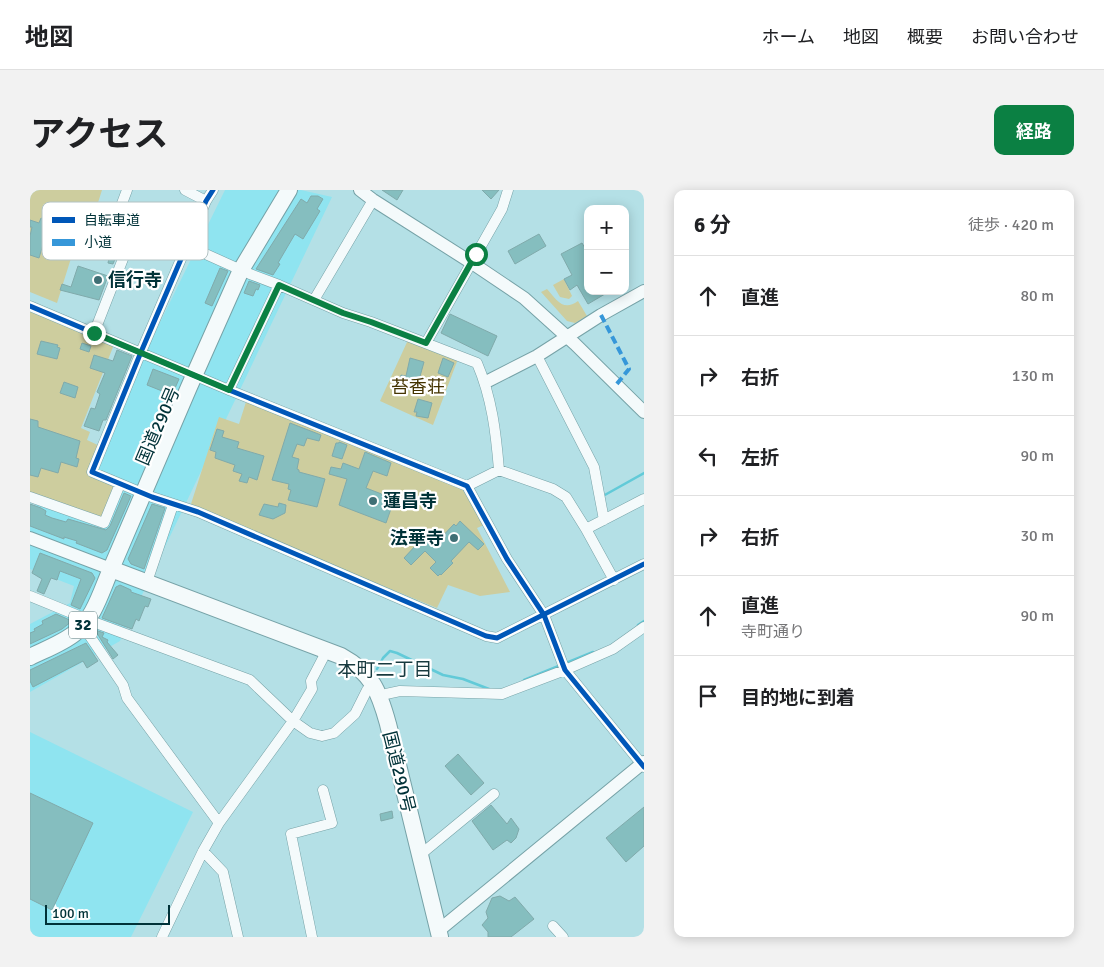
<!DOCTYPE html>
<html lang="ja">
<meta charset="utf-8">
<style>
:root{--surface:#fff;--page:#f2f2f2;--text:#202124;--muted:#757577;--line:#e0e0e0;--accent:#0b8043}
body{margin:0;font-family:Signika,"Noto Sans JP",sans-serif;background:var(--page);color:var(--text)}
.controls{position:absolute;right:15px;top:15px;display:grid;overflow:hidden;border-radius:10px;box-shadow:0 2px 12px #0003}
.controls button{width:45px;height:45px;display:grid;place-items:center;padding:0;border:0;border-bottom:1px solid var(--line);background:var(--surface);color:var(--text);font:25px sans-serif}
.scale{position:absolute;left:15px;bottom:12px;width:125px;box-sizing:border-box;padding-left:5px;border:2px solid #003238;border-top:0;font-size:14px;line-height:18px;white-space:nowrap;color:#003238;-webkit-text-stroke:4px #fff;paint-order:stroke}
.stop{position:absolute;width:15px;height:15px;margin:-11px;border:4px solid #0b8043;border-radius:50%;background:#fff}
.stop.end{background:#0b8043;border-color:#fff;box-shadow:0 1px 5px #0008}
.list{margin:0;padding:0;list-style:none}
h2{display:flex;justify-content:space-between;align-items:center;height:65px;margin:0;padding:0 20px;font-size:21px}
h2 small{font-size:16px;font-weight:400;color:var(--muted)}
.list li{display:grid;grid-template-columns:32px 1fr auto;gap:15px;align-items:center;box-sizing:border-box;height:80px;padding:0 20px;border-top:1px solid var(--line)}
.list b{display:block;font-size:19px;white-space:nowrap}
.list p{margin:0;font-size:16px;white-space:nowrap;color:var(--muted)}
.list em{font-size:16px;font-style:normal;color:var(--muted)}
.icon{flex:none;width:28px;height:28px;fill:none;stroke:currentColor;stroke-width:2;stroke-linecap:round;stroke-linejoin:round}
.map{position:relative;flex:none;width:614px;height:747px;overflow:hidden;border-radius:10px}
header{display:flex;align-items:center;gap:30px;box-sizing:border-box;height:70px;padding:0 25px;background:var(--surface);border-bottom:1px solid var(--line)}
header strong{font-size:24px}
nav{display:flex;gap:28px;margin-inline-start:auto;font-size:18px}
.intro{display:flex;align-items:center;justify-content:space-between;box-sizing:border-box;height:120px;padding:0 30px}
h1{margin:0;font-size:35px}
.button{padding:12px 22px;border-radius:10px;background:var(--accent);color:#fff;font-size:18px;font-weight:700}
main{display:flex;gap:30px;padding:0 30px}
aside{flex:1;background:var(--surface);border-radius:10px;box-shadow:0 2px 12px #0003}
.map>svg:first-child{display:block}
</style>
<header>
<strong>地図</strong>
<nav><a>ホーム</a><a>地図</a><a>概要</a><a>お問い合わせ</a></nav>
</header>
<div class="intro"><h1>アクセス</h1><a class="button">経路</a></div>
<main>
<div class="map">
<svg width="614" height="747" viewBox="0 0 614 747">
<rect width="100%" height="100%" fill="#b4e0e6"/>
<path fill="#8fe4f0" d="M195 0H271L302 7 90 451 0 502V434L40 413 44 396 0 379V330L6 314 65 280 113 167Z
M0 542 163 622 101 747H0Z"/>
<path fill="#cdcd9e" d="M0 0H72L66 19 60 23 57 32 43 30 36 56 42 65 27 113 0 102Z
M534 89 542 106 539 109 530 107 523 95Z
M517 99C527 110 533 122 548 111L557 126 545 133 537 131 511 102Z
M0 116 85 152 51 238 60 242 57 250 72 257 62 283 90 294 74 333 0 307Z
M378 150 428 169 403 235 350 211Z
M216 212 432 298 454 335 447 338 480 402 450 406 418 395 407 418 160 317 189 227 209 234Z"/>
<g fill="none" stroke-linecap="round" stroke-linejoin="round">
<path stroke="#62cad8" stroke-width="2.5" d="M573 306 614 283
M608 435 614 431
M536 473 563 462
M347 479 353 468 360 461 367 463 413 485 433 489 459 499
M494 490 531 475"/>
</g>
<path fill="#85bebf" stroke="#80aaab" d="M352 0H373L367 10Z
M452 0H469L461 9Z
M281 6H288L293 9 287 19 290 21 273 49 265 44 248 73 250 74 243 85 226 79 271 9 277 13Z
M60 24 68 26 67 30 76 32V34L98 38 83 74 78 73 79 68 72 66 73 62 43 57 44 52 38 51 43 33 49 35 50 33 58 35Z
M11 28 21 32 19 37H21L20 42 17 41 9 68 0 65V46L2 37H0V30L9 33Z
M509 44 516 56 485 74 478 61Z
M552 53 558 63V101H580L558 114 547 95 540 100 534 89 542 85 531 64Z
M48 76 78 86 69 110 30 100 32 94 41 97Z
M190 78 198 81 182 116 175 113Z
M219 91 230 95 228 100 226 99 223 106 214 103Z
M420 124 467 146 458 166 411 143Z
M11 151 28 155 27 157 30 158 27 169 7 164Z
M52 153 61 156 59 162 50 159Z
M87 160 102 166 76 230H73L69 241 54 236 61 218 65 219 70 204 67 202 75 183 60 178 64 165 83 171Z
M380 168 394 172 389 190 384 188 381 200 368 197 371 185 376 186Z
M413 168 424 173 418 187 408 183Z
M123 179 149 189 142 205 117 195Z
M34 192 48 197 45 208 30 203Z
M388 209 402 213 398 228 386 226 387 222H384Z
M0 229 8 231V237L50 251 46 268 49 269 47 277 31 272 28 283 11 278 8 287 0 285Z
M260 233 291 245 289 251 277 248 274 256 267 254 262 267 269 269 267 279 269 280V282L295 289 287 317 258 310 261 300 258 299 259 294 242 290Z
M187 239 194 241 192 247 209 252 207 258 234 266 227 290 219 287 217 293 209 291 212 284 203 281 205 275 185 268 186 262 180 260Z
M309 252 317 255 312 269 302 266 306 253H309Z
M335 262 361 273 357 286 343 281 336 298 362 308 360 311 363 313 356 333 309 315 317 289 299 284 301 277 311 279 313 273 329 279Z
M94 303 101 306 77 360 72 363 46 353 47 351 34 347V349L0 336V314L11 318 16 321 15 325 22 328 36 332 38 329 76 340 80 336Z
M249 313 256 315 255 323 243 329 229 325 234 314 248 317Z
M122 314 135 318 114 379 101 374 98 369Z
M430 331 454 354 448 360 439 352 421 371 423 373 411 385 410 384 408 386 400 378 406 372 395 361 381 375 374 368 387 354 379 346 384 340 392 348 395 345 399 349 401 347 407 352 424 334 426 336Z
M10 363 62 383 65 388 50 419 41 415 51 389 30 381 27 390 21 388 14 404 7 401 12 389 2 383Z
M90 395 101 400V402L121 409 118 417 115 416 109 431 106 429 102 439 72 428 86 397Z
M26 424 42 431 32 439 0 454V443L5 441 4 439 13 434 12 431Z
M65 440 74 443 72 447 78 450 77 452 88 465 83 469Z
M56 453 68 471 57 478 53 471 3 497 0 491V480Z
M428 564 454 593 441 605 415 576Z
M0 603 63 633 22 720 0 709Z
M461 615 477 634 481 628 489 639 486 648 481 653 477 650 463 660 442 631Z
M614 617V656L596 672 576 648Z
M362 621 363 628 351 631 350 624Z
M470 706 479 711 485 707 504 729 481 747H458V742L452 735 458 728 456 722 462 708Z"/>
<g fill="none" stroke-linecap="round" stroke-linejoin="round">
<g stroke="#76a2a7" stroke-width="11">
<path id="minor" d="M155 0 176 11
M183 0 176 11 111 162 62 282 122 307 168 322 456 446 467 448 614 374
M80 21 220 84 249 95 313 123 341 132 447 173C462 208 466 243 469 280
M88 24 97 0
M284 110 343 10
M0 116 199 200 437 296 477 369 514 425 535 480 614 577
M64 143 107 33
M396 153 472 19 478 0
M507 166 564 277 574 330
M199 200 249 95
M437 296 469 280 523 299 536 307 556 339 584 390
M0 307 74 333 90 294
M556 339 614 309
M117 392 143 315
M0 406 66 433 220 490 263 531 280 543 292 546 304 543 325 524 337 500 343 494
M53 436 93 495 97 508 189 633
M350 507 356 504 370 501 472 504 535 480 583 459 614 437
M173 661 193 682 208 747
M390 665 464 604
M523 736 533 747
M132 747 173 661 189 633 263 531 282 499 281 491 293 468 295 461
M282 747 261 644 302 633 293 600"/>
</g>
<g stroke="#76a2a7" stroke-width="14">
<path id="tertiary" d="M330 0 343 10 442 73 494 108 545 154 614 222
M456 192 507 166 571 125 614 101
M0 348 81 379
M408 741 614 572"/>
</g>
<g stroke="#76a2a7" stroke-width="18">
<path id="primary" d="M0 467C14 460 33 453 45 443 64 429 72 399 81 379"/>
</g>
<g stroke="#76a2a7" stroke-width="18">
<path id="trunk" d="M259 0 211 80 159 197 81 379 311 466C342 483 349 501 358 534L410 747"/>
</g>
<use href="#minor" stroke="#f4fafb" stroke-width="10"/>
<use href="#tertiary" stroke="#f4fafb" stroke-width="12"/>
<use href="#primary" stroke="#f4fafb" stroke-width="16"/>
<use href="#trunk" stroke="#f4fafb" stroke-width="16"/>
<path stroke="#3697d9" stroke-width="4" stroke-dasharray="8 4" stroke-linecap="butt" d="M571 125 599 179 586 195"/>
<g stroke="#fff" stroke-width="8">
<path id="cycleway" d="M183 0 176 11 111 162 62 282 122 307 168 322 456 446 467 448 614 374
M0 116 199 200 437 296 477 369 514 425 535 480 614 577"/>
</g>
<use href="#cycleway" stroke="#0057b8" stroke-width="5"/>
</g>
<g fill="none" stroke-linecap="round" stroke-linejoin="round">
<path stroke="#0b8043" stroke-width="6" d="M64 143 199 200 249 95 313 123 341 132 396 153 446 64"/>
</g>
<g fill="#3f6f75" stroke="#fff" stroke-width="2">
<circle cx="68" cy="90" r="5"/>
<circle cx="343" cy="311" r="5"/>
<circle cx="424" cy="348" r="5"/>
</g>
<g text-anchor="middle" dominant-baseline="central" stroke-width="4.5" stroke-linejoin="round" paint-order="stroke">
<rect fill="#fff" stroke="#4c7074" stroke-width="1" x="39" y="421.5" width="28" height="27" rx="4"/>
<g font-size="16" font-weight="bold" fill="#003238">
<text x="53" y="435">32</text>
</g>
<g font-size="18" font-weight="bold" fill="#003238" stroke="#fff" text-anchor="start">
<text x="78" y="90">信行寺</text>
<text x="353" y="311">蓮昌寺</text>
<text x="414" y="348" text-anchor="end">法華寺</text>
</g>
<g font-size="18" fill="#430" stroke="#fff">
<text x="388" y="197">苔香荘</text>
</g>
<g font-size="18" fill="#003238" stroke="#fff">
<text transform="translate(128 236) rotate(-67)">国道290号</text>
<text transform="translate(369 582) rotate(76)">国道290号</text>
</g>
<g font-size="19" fill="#183a3f" stroke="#fff">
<text x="355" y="480">本町二丁目</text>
</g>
</g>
<rect x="12" y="12" width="166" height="58" rx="8" fill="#fff" stroke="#b2c2c3" stroke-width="1"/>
<rect x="22" y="27" width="23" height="6" fill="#0057b8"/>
<rect x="22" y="49" width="23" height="7" fill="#3697d9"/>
<g font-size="14" fill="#003238">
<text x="54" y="35">自転車道</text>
<text x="54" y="57">小道</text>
</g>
</svg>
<div class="controls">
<button>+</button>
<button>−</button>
</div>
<div class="scale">100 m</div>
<div class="stop" style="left:446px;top:64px"></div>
<div class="stop end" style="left:64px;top:143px"></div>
</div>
<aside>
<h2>6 分<small>徒歩 · 420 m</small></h2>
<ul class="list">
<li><svg class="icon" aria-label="ahead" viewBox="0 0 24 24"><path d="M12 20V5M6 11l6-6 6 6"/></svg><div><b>直進</b></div><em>80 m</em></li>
<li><svg class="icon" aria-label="right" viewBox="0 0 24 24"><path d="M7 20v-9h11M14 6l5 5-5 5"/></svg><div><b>右折</b></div><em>130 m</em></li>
<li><svg class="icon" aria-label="left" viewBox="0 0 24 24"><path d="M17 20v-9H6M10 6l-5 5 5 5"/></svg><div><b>左折</b></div><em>90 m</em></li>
<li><svg class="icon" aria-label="right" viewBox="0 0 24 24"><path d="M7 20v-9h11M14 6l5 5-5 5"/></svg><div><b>右折</b></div><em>30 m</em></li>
<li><svg class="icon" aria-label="ahead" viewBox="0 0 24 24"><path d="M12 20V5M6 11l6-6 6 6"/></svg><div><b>直進</b><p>寺町通り</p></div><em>90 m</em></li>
<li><svg class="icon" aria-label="arrive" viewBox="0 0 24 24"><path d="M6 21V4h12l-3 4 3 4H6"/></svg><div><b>目的地に到着</b></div></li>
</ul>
</aside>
</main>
